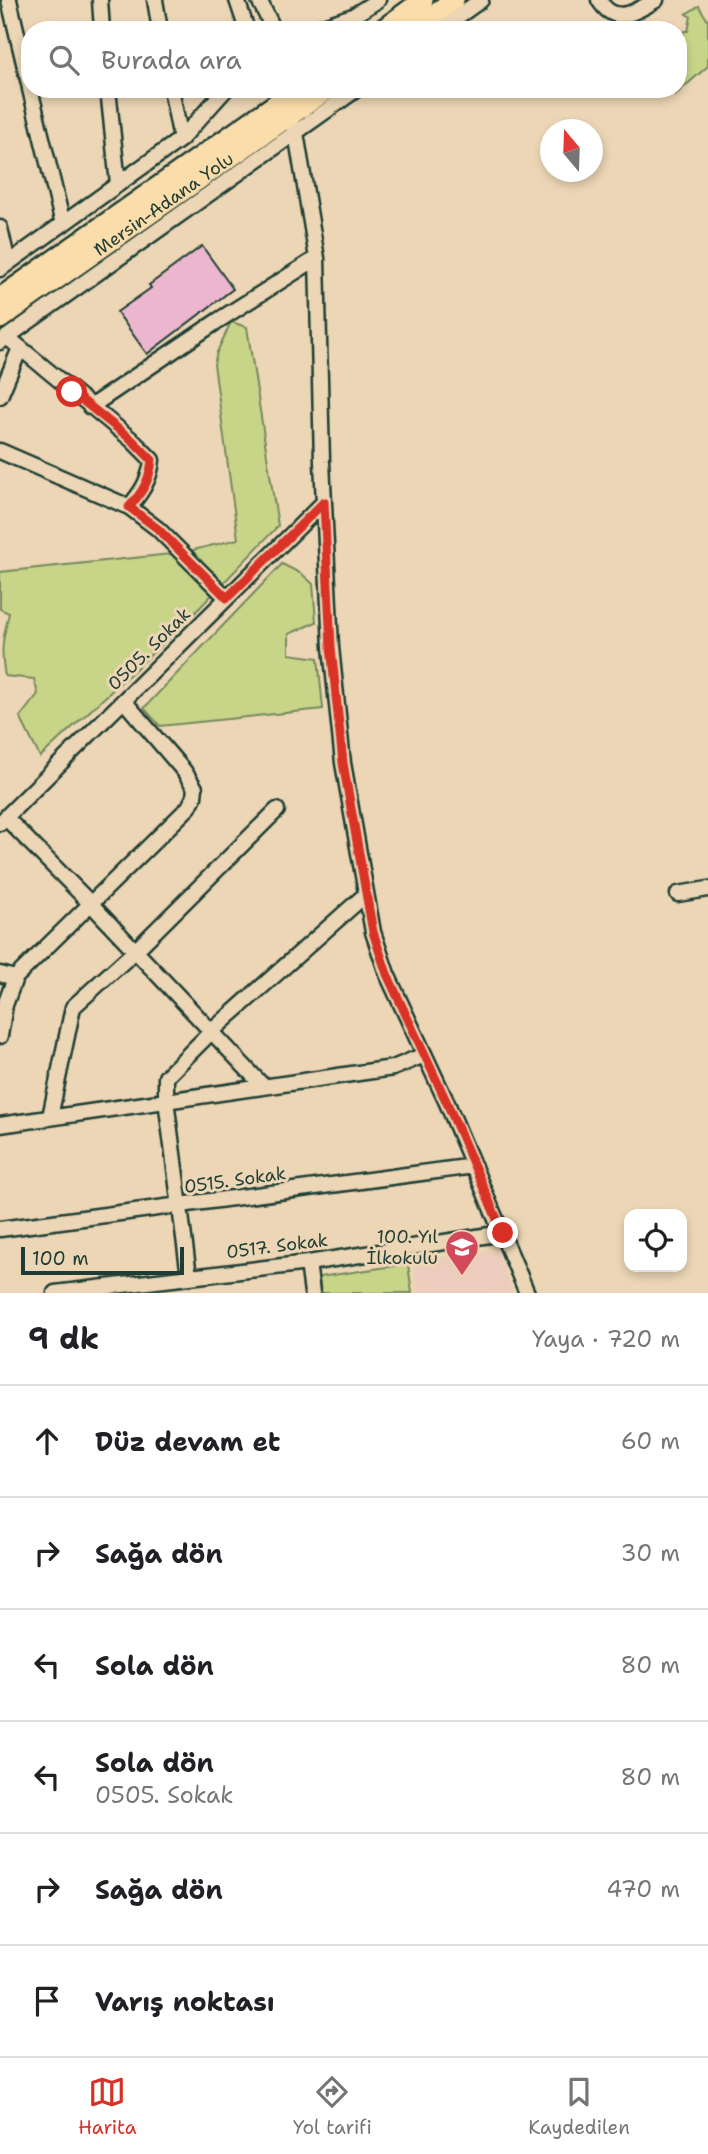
<!DOCTYPE html>
<html lang="tr">
<meta charset="utf-8">
<style>
:root{--surface:#fff;--page:#f6f6f6;--text:#202124;--muted:#757577;--line:#e0e0e0;--accent:#d93025}
body{margin:0;font-family:"Shantell Sans",sans-serif;background:var(--page);color:var(--text)}
.controls{position:absolute;right:21px;bottom:21px;display:grid;overflow:hidden;border-radius:14px;box-shadow:0 4px 10px #0003}
.controls button{width:63px;height:63px;display:grid;place-items:center;padding:0;border:0;border-bottom:2px solid var(--line);background:var(--surface);color:var(--text);font:35px sans-serif}
.compass{position:absolute;left:540px;top:119px;width:63px;height:63px;border-radius:50%;background:var(--surface);box-shadow:0 4px 10px #0003;rotate:341deg}
.scale{position:absolute;left:21px;bottom:18px;width:163px;box-sizing:border-box;padding-left:7px;border:4px solid #1f3d34;border-top:0;font-size:19px;line-height:24px;white-space:nowrap;color:#1f3d34;-webkit-text-stroke:5px #ecd6b5;paint-order:stroke}
.stop{position:absolute;width:21px;height:21px;margin:-16px;border:5px solid #d93025;border-radius:50%;background:#fff}
.stop.end{background:#d93025;border-color:#fff;box-shadow:0 2px 7px #0008}
.list{margin:0;padding:0;list-style:none}
h2{display:flex;justify-content:space-between;align-items:center;height:91px;margin:0;padding:0 28px;font-size:30px}
h2 small{font-size:23px;font-weight:400;color:var(--muted)}
.list li{display:grid;grid-template-columns:46px 1fr auto;gap:21px;align-items:center;box-sizing:border-box;height:112px;padding:0 28px;border-top:2px solid var(--line)}
.list b{display:block;font-size:26px;white-space:nowrap}
.list p{margin:0;font-size:23px;white-space:nowrap;color:var(--muted)}
.list em{font-size:23px;font-style:normal;color:var(--muted)}
.icon{flex:none;width:38px;height:38px;fill:none;stroke:currentColor;stroke-width:2;stroke-linecap:round;stroke-linejoin:round}
.map{position:relative;flex:none;width:708px;height:1293px;overflow:hidden}
.search{position:absolute;background:var(--surface);box-shadow:0 4px 10px #0003;left:21px;right:21px;top:21px;height:77px;display:flex;align-items:center;gap:18px;box-sizing:border-box;padding:0 24px;border-radius:28px;color:var(--muted);font-size:26px}
.sheet{height:763px;background:var(--surface)}
nav{display:flex;justify-content:space-around;align-items:center;box-sizing:border-box;height:98px;border-top:2px solid var(--line);background:var(--surface);font-size:19px;color:var(--muted)}
nav a{display:grid;justify-items:center;gap:4px}
nav .on{color:var(--accent)}
.map>svg:first-child{display:block}
</style>
<div class="map">
<svg width="708" height="1293" viewBox="0 0 708 1293">
<rect width="100%" height="100%" fill="#ecd6b5"/>
<filter id="ink" filterUnits="userSpaceOnUse"><feTurbulence type="fractalNoise" baseFrequency=".0143" numOctaves="2"/><feDisplacementMap in="SourceGraphic" scale="14" xChannelSelector="R" yChannelSelector="G"/><feConvolveMatrix kernelMatrix="1 2 1 2 8 2 1 2 1" color-interpolation-filters="sRGB"/></filter>
<g filter="url(#ink)">
<path fill="#ecccbc" d="M497 1251 513 1293H419L414 1261Z"/>
<path fill="#c8d588" stroke="#74895e" stroke-width="2" d="M699 6 708 21V66L675 95 671 89H678V38L682 39 684 31H688L691 17 686 14Z
M231 322 247 327 278 526 184 624 40 757 20 717 38 694 34 679 5 676C0 648 3 639 9 613L0 609V572L181 553 238 539 214 364 217 352Z
M282 564 302 574 313 584 316 622 289 634V654L318 658 323 709 160 726 144 708Z
M408 1264 412 1293H321L319 1277Z"/>
<path fill="#ecb6ce" stroke="#1f3d34" stroke-width="2" d="M202 246 233 289 147 354 117 312 151 288 149 285Z"/>
<g fill="none" stroke-linecap="round" stroke-linejoin="round">
<g stroke="#1f3d34" stroke-width="19">
<path id="minor" d="M9 0 30 88
M100 0 102 30
M155 0 160 30
M237 0 247 30
M259 0 274 30
M599 0C615 27 636 11 656 0
M311 30 353 16 378 0
M439 30 481 0
M30 89 63 224
M108 89 118 184
M171 89 181 139
M275 89 296 133 317 258 322 462 331 647 343 763 373 932 387 974 447 1103 527 1293
M0 228 8 263
M0 269 181 139 226 89
M7 337 132 440 152 460C150 480 141 493 129 507
M0 342 357 89
M0 396 20 348
M90 407 219 320 317 258
M0 451 129 507 158 529 227 598
M6 818 91 904 263 1086
M0 823 324 502
M678 894 708 889
M0 974 15 978
M0 1036 5 1005 15 978 189 807 194 797 195 788 184 771 124 701
M50 1117 73 1007 135 951 277 810
M0 1125 393 1068 424 1055
M0 1229 474 1166
M308 1263 312 1293
M189 1276 166 1100V1077L212 1031 365 895
M55 1293 308 1263 503 1233"/>
</g>
<g stroke="#1f3d34" stroke-width="24">
<g id="highway">
<path d="M382 30 423 0"/>
<path d="M412 30 454 0"/>
<path d="M0 298 297 89"/>
<path id="s1" d="M0 319 328 89"/>
</g>
</g>
<use href="#minor" stroke="#ecd6b5" stroke-width="14"/>
<use href="#highway" stroke="#fbddab" stroke-width="19"/>
</g>
</g>
<g fill="none" stroke-linecap="round" stroke-linejoin="round" filter="url(#ink)">
<path stroke="#d93025" stroke-width="9" d="M72 392 132 440 152 460C150 480 142 493 129 507L158 529 227 598 324 502 331 647 343 763 373 932 387 974 447 1103 503 1233"/>
</g>
<defs>
<g id="school-pin" transform="scale(1.75)"><path d="M0 17L-7.5 6A9.5 9.5 0 1 1 7.5 6Z" fill="#d1495b" stroke="#ecd6b5"/><path d="M0-5L7-2L0 1L-7-2ZM-4 1L0 2.5L4 1V4Q0 6-4 4Z" fill="#fff"/></g>
</defs>
<g fill-rule="evenodd">
<use href="#school-pin" x="462" y="1247"/>
</g>
<g text-anchor="middle" dominant-baseline="central" stroke-width="6" stroke-linejoin="round" paint-order="stroke">
<g font-size="18" fill="#1f3d34" stroke="#ecd6b5">
<text stroke="none"><textPath href="#s1" startOffset="200">Mersin-Adana Yolu</textPath></text>
<text transform="translate(149 649) rotate(-45)">0505. Sokak</text>
<text transform="translate(235 1180) rotate(-8)">0515. Sokak</text>
<text transform="translate(277 1246) rotate(-7)">0517. Sokak</text>
</g>
<g font-size="18" fill="#1f3d34" stroke="#ecd6b5" text-anchor="end">
<text x="438" y="1237">100. Yıl<tspan x="438" dy="21">İlkokulu</tspan></text>
</g>
</g>
</svg>
<div class="controls">
<button><svg class="icon" aria-label="locate" viewBox="0 0 24 24"><circle cx="12" cy="12" r="6"/><path d="M12 2v4M12 18v4M2 12h4M18 12h4"/></svg></button>
</div>
<svg class="compass" viewBox="-18 -18 36 36"><path d="M0-13l5 13h-10z" fill="#e53935"/><path d="M0 13l5-13h-10z" fill="#757577"/></svg>
<div class="scale">100 m</div>
<div class="stop" style="left:72px;top:392px"></div>
<div class="stop end" style="left:503px;top:1233px"></div>
<div class="search"><svg class="icon" aria-label="search" viewBox="0 0 24 24"><circle cx="10" cy="10" r="6"/><path d="M15 15l6 6"/></svg>Burada ara</div>
</div>
<section class="sheet">
<h2>9 dk<small>Yaya · 720 m</small></h2>
<ul class="list">
<li><svg class="icon" aria-label="ahead" viewBox="0 0 24 24"><path d="M12 20V5M6 11l6-6 6 6"/></svg><div><b>Düz devam et</b></div><em>60 m</em></li>
<li><svg class="icon" aria-label="right" viewBox="0 0 24 24"><path d="M7 20v-9h11M14 6l5 5-5 5"/></svg><div><b>Sağa dön</b></div><em>30 m</em></li>
<li><svg class="icon" aria-label="left" viewBox="0 0 24 24"><path d="M17 20v-9H6M10 6l-5 5 5 5"/></svg><div><b>Sola dön</b></div><em>80 m</em></li>
<li><svg class="icon" aria-label="left" viewBox="0 0 24 24"><path d="M17 20v-9H6M10 6l-5 5 5 5"/></svg><div><b>Sola dön</b><p>0505. Sokak</p></div><em>80 m</em></li>
<li><svg class="icon" aria-label="right" viewBox="0 0 24 24"><path d="M7 20v-9h11M14 6l5 5-5 5"/></svg><div><b>Sağa dön</b></div><em>470 m</em></li>
<li><svg class="icon" aria-label="arrive" viewBox="0 0 24 24"><path d="M6 21V4h12l-3 4 3 4H6"/></svg><div><b>Varış noktası</b></div></li>
</ul>
</section>
<nav>
<a class="on"><svg class="icon" aria-label="map" viewBox="0 0 24 24"><path d="M3 6l6-2 6 2 6-2v14l-6 2-6-2-6 2zM9 4v14M15 6v14"/></svg>Harita</a>
<a><svg class="icon" aria-label="directions" viewBox="0 0 24 24"><path d="M12 3l9 9-9 9-9-9zM9 14v-3h6M13 9l2 2-2 2"/></svg>Yol tarifi</a>
<a><svg class="icon" aria-label="saved" viewBox="0 0 24 24"><path d="M7 4h10v16l-5-4-5 4z"/></svg>Kaydedilen</a>
</nav>
